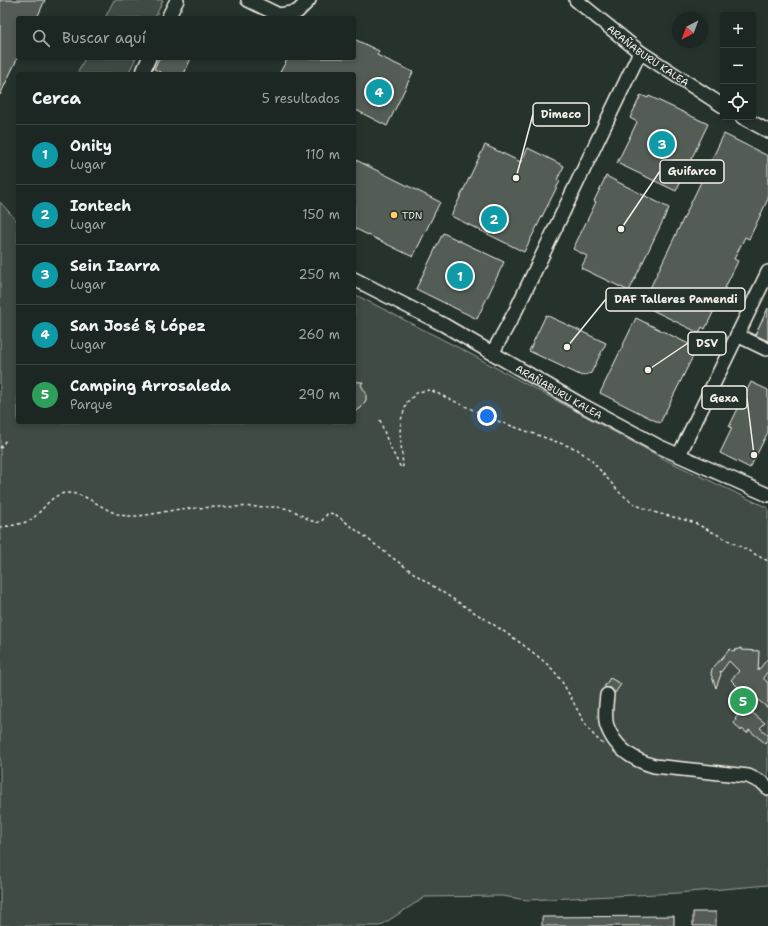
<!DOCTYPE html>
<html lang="es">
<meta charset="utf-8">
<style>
:root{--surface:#1c2622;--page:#29322f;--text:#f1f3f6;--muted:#a0a5a5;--line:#3a4340;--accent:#8bbbb9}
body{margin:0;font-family:"Shantell Sans",sans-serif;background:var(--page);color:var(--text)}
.controls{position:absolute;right:12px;top:12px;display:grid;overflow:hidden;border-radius:4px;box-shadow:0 2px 6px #0003}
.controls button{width:36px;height:36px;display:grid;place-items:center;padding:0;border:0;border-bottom:1px solid var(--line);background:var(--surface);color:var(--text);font:20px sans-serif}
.compass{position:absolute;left:672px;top:12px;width:36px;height:36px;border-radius:50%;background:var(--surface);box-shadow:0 2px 6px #0003;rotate:221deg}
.you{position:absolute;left:487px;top:416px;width:14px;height:14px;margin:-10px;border:3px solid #fff;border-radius:50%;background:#1a73e8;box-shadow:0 0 0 6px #1a73e833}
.badge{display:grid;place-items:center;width:26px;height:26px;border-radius:50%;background:var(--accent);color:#fff;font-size:13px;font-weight:700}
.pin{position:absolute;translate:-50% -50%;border:2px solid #fff;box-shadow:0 1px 4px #0006}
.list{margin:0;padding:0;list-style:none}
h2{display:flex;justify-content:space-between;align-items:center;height:52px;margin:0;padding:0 16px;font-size:17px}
h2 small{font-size:13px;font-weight:400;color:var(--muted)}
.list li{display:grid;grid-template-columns:26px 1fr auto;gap:12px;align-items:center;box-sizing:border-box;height:60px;padding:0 16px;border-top:1px solid var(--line)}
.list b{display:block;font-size:15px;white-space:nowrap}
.list p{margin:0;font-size:13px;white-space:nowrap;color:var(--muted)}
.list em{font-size:13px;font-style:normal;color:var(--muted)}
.icon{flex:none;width:22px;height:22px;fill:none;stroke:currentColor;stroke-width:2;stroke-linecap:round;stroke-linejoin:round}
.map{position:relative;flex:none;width:768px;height:926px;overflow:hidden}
.search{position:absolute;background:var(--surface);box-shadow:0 2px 6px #0003;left:16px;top:16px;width:340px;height:44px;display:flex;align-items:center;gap:10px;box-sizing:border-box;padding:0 14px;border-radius:4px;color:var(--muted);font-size:15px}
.panel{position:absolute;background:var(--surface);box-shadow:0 2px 6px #0003;left:16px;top:72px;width:340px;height:352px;border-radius:4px}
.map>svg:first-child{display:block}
</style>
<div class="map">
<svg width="768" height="926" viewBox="0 0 768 926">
<rect width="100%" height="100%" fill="#26332d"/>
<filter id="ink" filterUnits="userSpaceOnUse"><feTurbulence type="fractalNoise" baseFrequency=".025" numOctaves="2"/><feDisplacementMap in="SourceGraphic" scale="8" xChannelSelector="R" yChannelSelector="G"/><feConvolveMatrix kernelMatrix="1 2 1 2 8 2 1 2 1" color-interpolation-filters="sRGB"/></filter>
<g filter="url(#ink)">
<path fill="#414b45" stroke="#9a9e96" d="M114 0H163L155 18H105Z
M85 58H136L128 74H77Z
M0 202 18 222V422H354V294L465 351 666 460 768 508V885L678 893 527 900 502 896 425 897 380 926H0Z"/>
<path fill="#525c55" stroke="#f4f1e8" d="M0 0H45L37 18H18V57L0 95Z
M354 39 379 51 377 55 413 72 387 126 354 109V74H279L288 58H354Z
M159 58H191L184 74H164L154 69Z
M641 95 648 98 649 96 708 124 676 191 617 163 637 122 630 118Z
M724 134 768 156V199L749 239 745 237 734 259 738 261 705 329 702 327 699 333 642 305Z
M485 145 521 162 528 148 564 166 557 180 560 181 524 252 451 216Z
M354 159 440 202 413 257 354 228Z
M606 176 669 208 629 291 581 268 587 256 573 249 596 202 594 201Z
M443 233 504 262 477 319 416 289Z
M768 308V341L755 335Z
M546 315 606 343 591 373 582 376 529 351Z
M636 318 697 348 660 423 600 393Z
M354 378 358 382H363L361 385 366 393V400L361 408 354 412Z
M751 382 768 390V432L750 468 720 453 732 428 729 427Z
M741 648 742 650 759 651 758 671 768 658V671L763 678 768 683V708L758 700 755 704 731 680 739 671 729 661 721 672 720 671 721 674 716 688 711 674 712 669 730 649 733 651Z
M610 678 621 684 615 693 611 688 604 687Z
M745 707 765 723 760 728 768 735V739L765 743 749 730 747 733 742 729 741 731 734 723 736 720 735 719Z
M693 912H716V926H693Z
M674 916V926H542V917Z"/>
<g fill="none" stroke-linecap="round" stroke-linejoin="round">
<g stroke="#f4f1e8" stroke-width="16">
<g id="minor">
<path d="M248 0 279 15 297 12 309 0"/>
<path id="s1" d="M576 0 640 52 723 106"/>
<path d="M168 18 177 0"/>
<path d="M142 74 149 58"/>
<path d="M742 117 768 131"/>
<path id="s2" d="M354 279 444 325 582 405 658 446 768 495"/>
<path d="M737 335 766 349"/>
<path d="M493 352 516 310 640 52"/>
<path d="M679 455 768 272"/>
<path d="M607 695C606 704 604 717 607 726 615 748 633 760 654 766L748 776 763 783 768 788"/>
</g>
</g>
<path stroke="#f4f1e8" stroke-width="1.5" stroke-dasharray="3 3" stroke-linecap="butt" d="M380 420 389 445 401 468 403 466 400 433 401 420 407 402 418 392 430 390 495 420 577 449 591 460 620 493 636 505 657 513 693 522 768 561
M0 448 6 440
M0 527C10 526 24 524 32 519 44 510 51 493 68 493 91 494 105 514 127 516 146 517 163 511 181 509 210 507 239 506 267 507 274 507 284 507 291 510 301 513 310 524 321 522L328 513 335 514C367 538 399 564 433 586 472 612 513 634 548 665 572 687 577 723 603 744"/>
<use href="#minor" stroke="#26332d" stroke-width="13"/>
</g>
</g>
<circle fill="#ffd166" stroke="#26332d" stroke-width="1.5" cx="394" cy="215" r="4"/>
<g text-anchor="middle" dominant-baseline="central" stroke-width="3.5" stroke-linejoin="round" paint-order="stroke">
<g font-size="10" fill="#f4f1e8" stroke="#26332d">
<text stroke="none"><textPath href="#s1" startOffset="91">ARAÑABURU KALEA</textPath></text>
<text stroke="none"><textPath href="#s2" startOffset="234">ARAÑABURU KALEA</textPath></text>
</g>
<g font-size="10" fill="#f4f1e8" stroke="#26332d" text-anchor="start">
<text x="402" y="215">TDN</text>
</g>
</g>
<path fill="none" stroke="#f4f1e8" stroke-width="1.5" d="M516 178L533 114M621 229L660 171M567 347L606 299M648 370L688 343M754 455L747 398"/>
<g fill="#f4f1e8" stroke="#26332d" stroke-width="1.5">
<circle cx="516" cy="178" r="4"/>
<circle cx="621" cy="229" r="4"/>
<circle cx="567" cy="347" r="4"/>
<circle cx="648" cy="370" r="4"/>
<circle cx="754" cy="455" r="4"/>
</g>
<g fill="#26332d" stroke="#f4f1e8" stroke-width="1.5">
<rect x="533" y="103" width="56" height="23" rx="4"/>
<rect x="660" y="160" width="64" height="23" rx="4"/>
<rect x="606" y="288" width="139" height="23" rx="4"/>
<rect x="688" y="332" width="38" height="23" rx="4"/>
<rect x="702" y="386" width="45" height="23" rx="4"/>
</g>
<g font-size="11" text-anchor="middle" font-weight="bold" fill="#f4f1e8">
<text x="561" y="118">Dimeco</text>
<text x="692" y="175">Guifarco</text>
<text x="676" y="303">DAF Talleres Pamendi</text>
<text x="707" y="347">DSV</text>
<text x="724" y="402">Gexa</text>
</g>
</svg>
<div class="controls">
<button>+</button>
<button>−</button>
<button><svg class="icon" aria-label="locate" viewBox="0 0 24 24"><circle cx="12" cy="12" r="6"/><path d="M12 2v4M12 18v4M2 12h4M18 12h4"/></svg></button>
</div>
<svg class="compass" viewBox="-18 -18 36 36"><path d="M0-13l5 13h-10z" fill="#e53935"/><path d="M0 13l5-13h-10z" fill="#a0a5a5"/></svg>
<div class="you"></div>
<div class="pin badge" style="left:460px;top:276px;background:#0f9aa8">1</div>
<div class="pin badge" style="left:494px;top:219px;background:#0f9aa8">2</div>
<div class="pin badge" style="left:662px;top:144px;background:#0f9aa8">3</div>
<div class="pin badge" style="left:379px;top:92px;background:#0f9aa8">4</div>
<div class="pin badge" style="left:743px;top:701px;background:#2e9e5b">5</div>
<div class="search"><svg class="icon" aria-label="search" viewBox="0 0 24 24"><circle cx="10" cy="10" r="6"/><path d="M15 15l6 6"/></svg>Buscar aquí</div>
<section class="panel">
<h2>Cerca<small>5 resultados</small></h2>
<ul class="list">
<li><span class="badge" style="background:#0f9aa8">1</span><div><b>Onity</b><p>Lugar</p></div><em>110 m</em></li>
<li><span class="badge" style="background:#0f9aa8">2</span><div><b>Iontech</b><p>Lugar</p></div><em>150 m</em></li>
<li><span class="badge" style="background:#0f9aa8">3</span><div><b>Sein Izarra</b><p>Lugar</p></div><em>250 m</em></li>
<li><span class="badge" style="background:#0f9aa8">4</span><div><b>San José &amp; López</b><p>Lugar</p></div><em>260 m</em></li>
<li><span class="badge" style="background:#2e9e5b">5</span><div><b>Camping Arrosaleda</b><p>Parque</p></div><em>290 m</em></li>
</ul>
</section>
</div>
